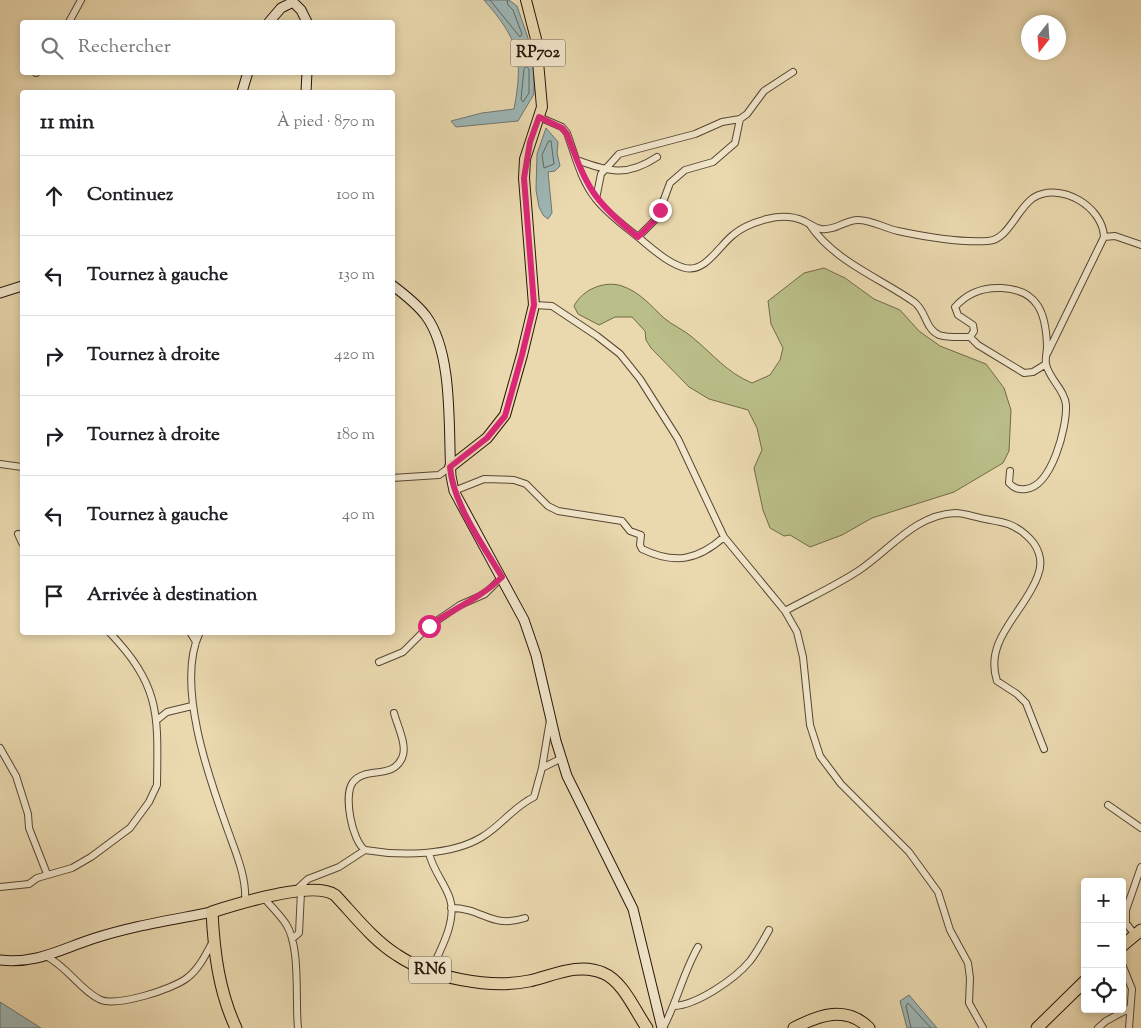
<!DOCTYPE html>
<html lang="fr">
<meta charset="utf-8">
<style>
:root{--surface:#fff;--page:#f6f6f6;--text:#202124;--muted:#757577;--line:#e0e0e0}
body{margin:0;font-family:"Sorts Mill Goudy",serif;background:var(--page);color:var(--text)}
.controls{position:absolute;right:15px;bottom:15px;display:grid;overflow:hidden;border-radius:5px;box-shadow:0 2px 8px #0003}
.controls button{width:45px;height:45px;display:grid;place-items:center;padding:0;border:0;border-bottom:1px solid var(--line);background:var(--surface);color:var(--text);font:25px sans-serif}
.compass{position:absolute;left:1021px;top:15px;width:45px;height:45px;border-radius:50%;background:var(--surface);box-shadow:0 2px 8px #0003;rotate:197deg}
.stop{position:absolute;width:15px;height:15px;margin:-11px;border:4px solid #db2777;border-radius:50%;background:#fff}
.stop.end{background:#db2777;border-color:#fff;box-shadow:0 1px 5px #0008}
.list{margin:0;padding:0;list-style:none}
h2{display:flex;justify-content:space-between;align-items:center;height:65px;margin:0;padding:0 20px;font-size:21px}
h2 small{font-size:16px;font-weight:400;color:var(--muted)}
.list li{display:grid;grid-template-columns:32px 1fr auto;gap:15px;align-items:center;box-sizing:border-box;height:80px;padding:0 20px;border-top:1px solid var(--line)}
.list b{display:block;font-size:19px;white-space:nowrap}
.list em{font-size:16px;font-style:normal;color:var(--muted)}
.icon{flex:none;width:28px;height:28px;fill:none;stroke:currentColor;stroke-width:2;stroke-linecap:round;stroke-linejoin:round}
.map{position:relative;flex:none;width:1141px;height:1028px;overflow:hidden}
.search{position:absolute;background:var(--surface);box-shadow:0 2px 8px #0003;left:20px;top:20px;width:375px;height:55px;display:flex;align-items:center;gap:12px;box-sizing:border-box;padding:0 18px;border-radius:5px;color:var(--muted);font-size:19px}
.panel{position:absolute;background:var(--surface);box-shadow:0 2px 8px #0003;left:20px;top:90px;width:375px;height:545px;border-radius:5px}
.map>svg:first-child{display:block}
</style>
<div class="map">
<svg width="1141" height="1028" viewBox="0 0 1141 1028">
<rect width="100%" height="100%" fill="#ead9af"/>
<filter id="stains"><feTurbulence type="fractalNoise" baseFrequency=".004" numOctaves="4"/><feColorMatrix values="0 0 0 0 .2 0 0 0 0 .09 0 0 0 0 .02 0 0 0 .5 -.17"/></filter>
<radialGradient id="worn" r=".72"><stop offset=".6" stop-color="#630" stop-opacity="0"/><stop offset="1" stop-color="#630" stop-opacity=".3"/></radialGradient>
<path fill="#babe88" stroke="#716a48" d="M824 268 845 278 874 299 900 310 919 331 940 346 986 364 1004 388 1011 410 1009 451 1003 463 954 492 872 518 842 535 810 547 790 535 784 536 770 528 763 510 754 468 762 450 757 428 748 410 709 399 689 387 651 348 646 340 645 331 632 317H615L599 325 578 314 574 306C582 290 604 280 622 286 640 292 651 306 664 318 672 325 684 330 692 337 714 355 726 372 752 383L770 375 780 360 783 348 771 324 768 301 804 273Z"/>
<path fill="#9db7b6" stroke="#6e7671" d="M484 0H509L517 6 527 35 534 59V94L518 121 456 127 451 121 482 113 514 109C524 57 518 39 484 0Z
M546 128 558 142 557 153 560 166 555 171 548 172 552 213 548 219 543 215 539 207 536 190 537 154Z
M909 995 937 1028H907L900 1001Z
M0 1002 41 1028H0Z"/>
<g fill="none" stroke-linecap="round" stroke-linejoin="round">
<path stroke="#626660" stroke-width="1" d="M490 0 520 37 522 34 513 10 508 5 507 0
M527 67 529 69V93L523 102 521 99 524 69Z
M551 141 554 164 544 168 542 155 548 142Z
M911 1028 906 1006 908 1003 931 1028"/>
<g stroke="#584632" stroke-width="8">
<path id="street" d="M69 22 81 0
M36 73V72
M539 117 562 127 567 133C575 155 581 181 596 199 609 216 628 228 644 242 656 252 670 264 685 268 705 273 719 246 733 235 742 227 755 222 767 219 779 216 793 216 804 221 810 224 815 228 821 229 835 231 845 220 858 220 872 220 884 228 898 231 926 237 959 243 988 241 1008 240 1017 209 1033 198 1061 181 1103 207 1104 237L1047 354
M577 160C609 172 627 177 657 157
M596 199 601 174 619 154 695 134 722 122 740 119 747 114 764 91 793 72
M810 225C834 261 880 278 914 302 926 310 925 329 939 335 948 338 961 337 970 337L978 345 1024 373 1033 372 1046 364
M638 237 657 218 670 183 685 170 713 162 735 143 740 119
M1104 237 1115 236 1141 245
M534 305 552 306 597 336 620 354 640 379 678 439 724 537 785 611 797 632 803 657 810 725 820 756 841 784 909 852 938 892 950 930 968 963 970 978 969 1003 983 1028
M970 337 974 331 973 325 958 315 955 307C968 292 984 287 1002 288 1038 290 1046 313 1047 346 1047 352 1045 359 1046 364 1049 379 1065 390 1066 405 1067 427 1052 486 1026 489 1018 490 1014 488 1009 483L1010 471
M0 464 22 467
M392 478 439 475 450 467
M454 491 484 479 514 480 526 484 548 506 558 511 622 521 630 531 641 535 640 545 642 549C675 565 698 560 724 537
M18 534 22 543
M785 611C809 598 835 586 858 571 890 550 914 515 955 513 964 513 975 517 985 519 1002 522 1013 523 1026 535 1038 545 1044 560 1038 575 1026 611 983 639 997 681L1017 694 1026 703 1044 749
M190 632 196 642
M200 632C175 683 209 778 227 828 235 851 247 877 245 902
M379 662 403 652 429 626 460 605 485 594 502 577
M394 713C397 725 408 746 402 758 392 780 366 766 353 782 343 795 352 841 365 850 400 856 451 856 482 837 502 825 512 808 534 797L542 768 560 759
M157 720 167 712 192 706
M0 748 16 776 28 814 29 828 47 874
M542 768 550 720
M1108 805 1141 828
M429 853C433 871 445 883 450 899 457 921 440 951 431 970
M0 887 29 884 37 878 72 868 91 857 130 828 149 802 157 785C158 715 161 686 109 632
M294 892 308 879 339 867 365 850
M263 897C271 906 280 915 286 924 301 947 295 1001 298 1028
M451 908C484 908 490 929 525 918
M1135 935 1126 923V910L1141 867
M292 939 299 933 301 892
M46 956C69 968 80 990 99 999 115 1008 173 989 187 978 199 969 206 954 213 941
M1122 964 1132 989 1129 1028
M674 1006C697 1005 735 979 750 961 757 952 763 941 769 930
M663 1028C677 1002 683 973 698 947
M1098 1028 1106 1021 1130 1008"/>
</g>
<g stroke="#281509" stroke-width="11">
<path id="secondary" d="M269 22 281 8 293 2 301 10 307 22
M242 92 248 72
M306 92 307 72
M392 285C404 294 417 304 426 316 454 354 448 431 451 476L454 491 524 620 536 655 556 741 567 776 633 909 662 1028
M0 293 22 286
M0 960C36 964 59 950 92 939 131 926 172 920 212 912"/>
</g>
<g stroke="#281509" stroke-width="12">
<path id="primary" d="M450 467 487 438 505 415 522 355 534 305 524 178 525 159 542 107 536 39 526 0"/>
</g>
<g stroke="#281509" stroke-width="13">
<path id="highway" d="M1122 946 1141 930
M236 1028C219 992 214 952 212 912 237 904 313 880 335 895 354 915 373 940 397 955 431 978 490 989 529 981 552 976 579 962 603 973 623 981 635 1011 647 1028
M794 1028C819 1015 846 1005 869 1028
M1037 1028 1085 981"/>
</g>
<use href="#street" stroke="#f1e6cb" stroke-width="6"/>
<use href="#secondary" stroke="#f1e6cb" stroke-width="9"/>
<use href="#primary" stroke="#ead9af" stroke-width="10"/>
<use href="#highway" stroke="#ead9af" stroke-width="11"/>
</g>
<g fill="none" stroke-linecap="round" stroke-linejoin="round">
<path stroke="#db2777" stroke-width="6" d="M429 626C453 609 481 598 502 577 483 545 453 504 450 467L487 438 505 416 522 355 534 305 524 178 530 142 539 117 562 128 567 134C587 187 592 200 638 237L657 218 660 210"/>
</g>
<g text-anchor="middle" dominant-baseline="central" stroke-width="4" stroke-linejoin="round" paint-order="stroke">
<g fill="#f1e6cb" stroke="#645443" stroke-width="1">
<rect x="510.5" y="39.5" width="55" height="27" rx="4"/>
<rect x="409" y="956.5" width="42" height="27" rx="4"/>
</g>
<g font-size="16" font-weight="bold" fill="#281509">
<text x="538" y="53">RP702</text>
<text x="430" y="970">RN6</text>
</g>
</g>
<rect width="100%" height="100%" filter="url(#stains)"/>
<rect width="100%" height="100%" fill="url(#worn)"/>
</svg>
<div class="controls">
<button>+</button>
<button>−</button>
<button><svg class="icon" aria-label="locate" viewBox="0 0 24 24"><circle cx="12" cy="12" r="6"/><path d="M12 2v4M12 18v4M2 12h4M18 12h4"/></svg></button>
</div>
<svg class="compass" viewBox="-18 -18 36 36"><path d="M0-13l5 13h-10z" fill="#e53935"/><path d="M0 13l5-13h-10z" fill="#757577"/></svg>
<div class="stop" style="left:429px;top:626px"></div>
<div class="stop end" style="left:660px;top:210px"></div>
<div class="search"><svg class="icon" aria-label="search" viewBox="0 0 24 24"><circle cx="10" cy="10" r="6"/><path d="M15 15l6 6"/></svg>Rechercher</div>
<section class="panel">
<h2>11 min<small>À pied · 870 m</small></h2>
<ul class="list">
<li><svg class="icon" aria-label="ahead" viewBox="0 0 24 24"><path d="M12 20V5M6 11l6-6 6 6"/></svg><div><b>Continuez</b></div><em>100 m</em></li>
<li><svg class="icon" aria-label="left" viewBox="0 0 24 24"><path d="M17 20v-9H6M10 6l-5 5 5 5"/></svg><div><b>Tournez à gauche</b></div><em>130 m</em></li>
<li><svg class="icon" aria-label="right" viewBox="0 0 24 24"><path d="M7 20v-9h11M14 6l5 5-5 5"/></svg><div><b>Tournez à droite</b></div><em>420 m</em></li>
<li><svg class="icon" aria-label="right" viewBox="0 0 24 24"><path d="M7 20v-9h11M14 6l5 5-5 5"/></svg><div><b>Tournez à droite</b></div><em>180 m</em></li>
<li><svg class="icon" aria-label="left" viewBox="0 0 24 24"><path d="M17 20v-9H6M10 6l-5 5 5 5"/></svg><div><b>Tournez à gauche</b></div><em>40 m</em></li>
<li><svg class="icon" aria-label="arrive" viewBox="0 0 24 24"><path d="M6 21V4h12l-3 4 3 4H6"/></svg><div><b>Arrivée à destination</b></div></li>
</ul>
</section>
</div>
